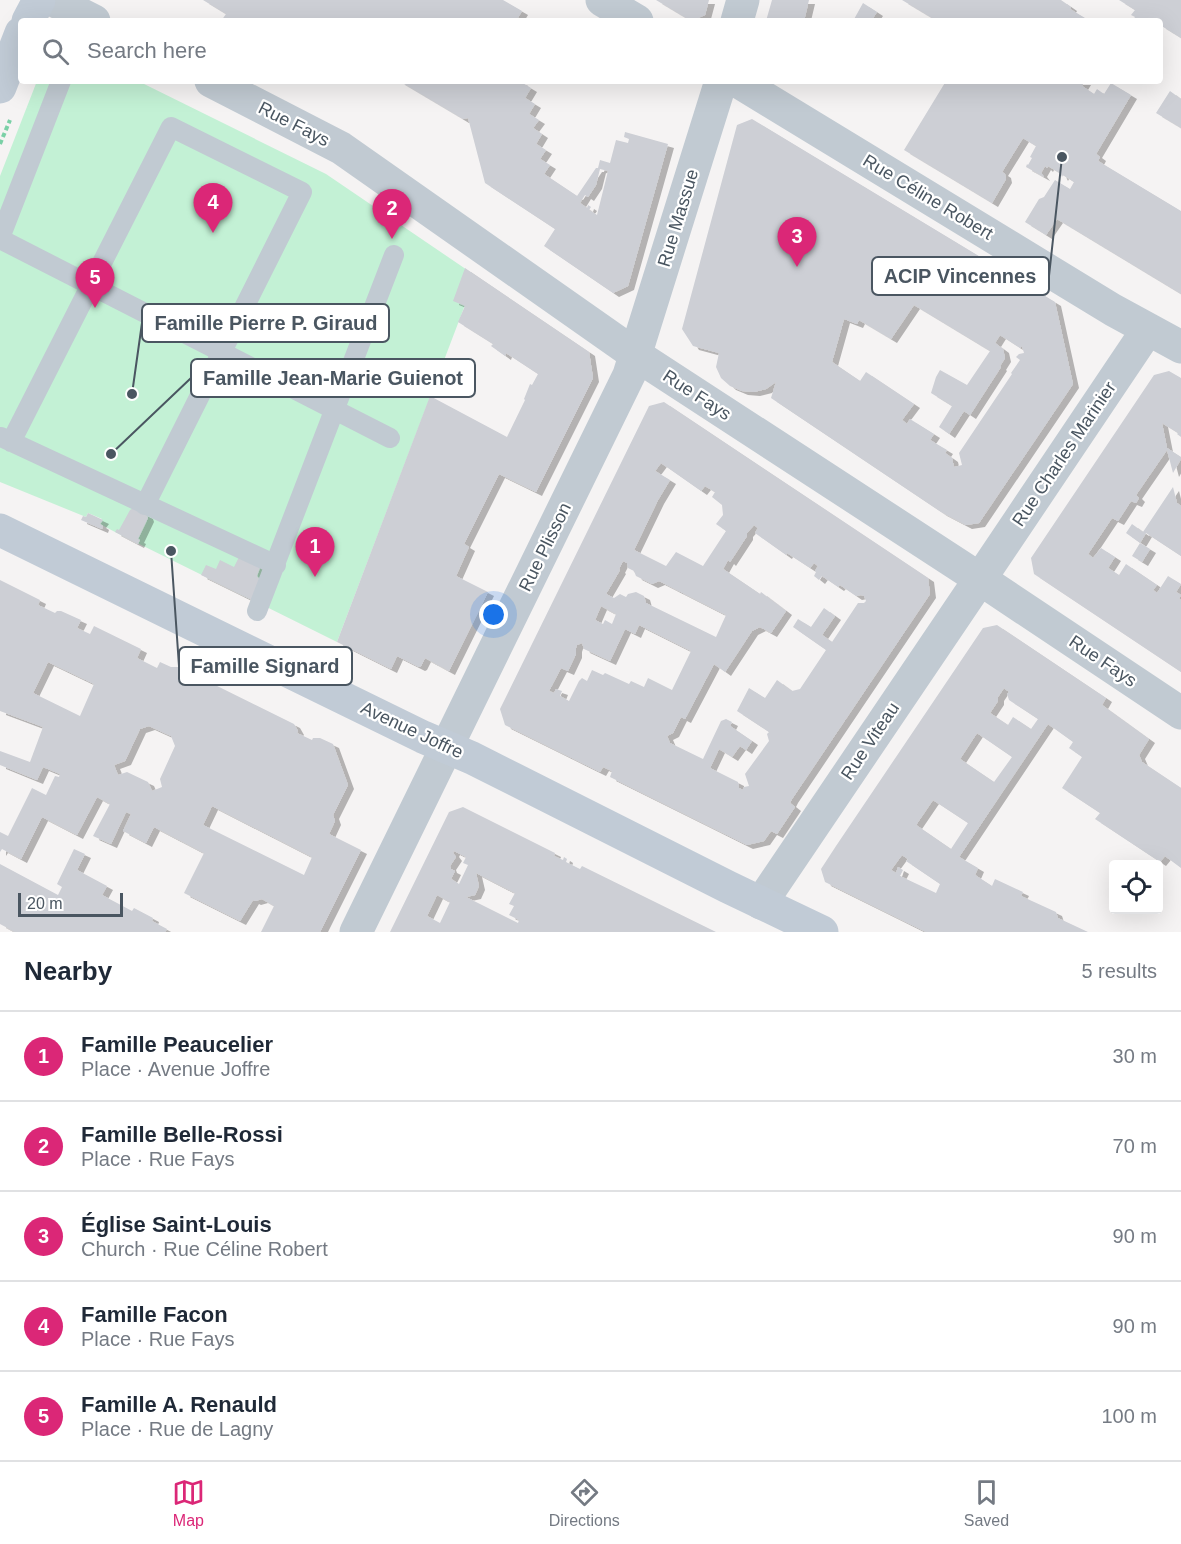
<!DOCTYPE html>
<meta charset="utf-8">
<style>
:root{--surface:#fff;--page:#f6f6f7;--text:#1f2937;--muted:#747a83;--line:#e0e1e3;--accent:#db2777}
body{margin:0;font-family:Arial,sans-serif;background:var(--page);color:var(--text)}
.controls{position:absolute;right:18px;bottom:18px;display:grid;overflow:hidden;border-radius:6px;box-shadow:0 6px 24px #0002}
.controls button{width:54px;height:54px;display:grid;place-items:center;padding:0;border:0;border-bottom:2px solid var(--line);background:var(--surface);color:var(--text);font:30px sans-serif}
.scale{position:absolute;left:18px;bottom:15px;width:105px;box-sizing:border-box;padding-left:6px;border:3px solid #4a5661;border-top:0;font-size:16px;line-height:21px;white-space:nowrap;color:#4a5661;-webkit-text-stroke:4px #fff;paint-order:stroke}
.you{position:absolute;left:494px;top:615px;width:21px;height:21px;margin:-15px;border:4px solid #fff;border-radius:50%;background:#1a73e8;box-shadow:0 0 0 9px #1a73e833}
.badge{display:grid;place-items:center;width:39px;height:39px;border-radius:50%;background:var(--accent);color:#fff;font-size:20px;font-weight:700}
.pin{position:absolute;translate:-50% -50px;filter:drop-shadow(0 2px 3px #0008)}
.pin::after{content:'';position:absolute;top:32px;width:21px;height:18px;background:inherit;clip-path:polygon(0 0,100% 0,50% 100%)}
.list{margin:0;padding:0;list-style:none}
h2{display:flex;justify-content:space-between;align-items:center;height:78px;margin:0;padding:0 24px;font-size:26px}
h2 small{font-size:20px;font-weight:400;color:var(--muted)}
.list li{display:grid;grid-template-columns:39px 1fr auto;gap:18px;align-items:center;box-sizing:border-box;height:90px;padding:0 24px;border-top:2px solid var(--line)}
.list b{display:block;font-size:22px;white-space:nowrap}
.list p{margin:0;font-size:20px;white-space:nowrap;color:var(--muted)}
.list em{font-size:20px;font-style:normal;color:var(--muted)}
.icon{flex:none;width:33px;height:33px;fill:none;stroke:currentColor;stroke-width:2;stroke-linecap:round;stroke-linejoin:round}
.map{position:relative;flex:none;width:1181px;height:932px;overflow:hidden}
.search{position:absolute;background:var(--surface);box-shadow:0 6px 24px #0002;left:18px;right:18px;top:18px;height:66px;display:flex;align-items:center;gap:15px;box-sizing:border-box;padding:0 21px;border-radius:6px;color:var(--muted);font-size:22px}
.sheet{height:528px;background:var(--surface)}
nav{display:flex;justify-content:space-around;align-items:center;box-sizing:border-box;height:84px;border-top:2px solid var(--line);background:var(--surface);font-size:16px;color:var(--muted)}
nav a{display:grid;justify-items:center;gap:3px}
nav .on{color:var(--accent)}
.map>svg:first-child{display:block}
</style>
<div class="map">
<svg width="1181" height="932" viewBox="0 0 1181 932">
<defs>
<filter id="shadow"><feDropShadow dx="6" dy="4" stdDeviation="0" flood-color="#0004"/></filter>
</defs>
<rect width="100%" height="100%" fill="#f5f3f3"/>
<path fill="#c3f1d5" d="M37 81H138L326 174 476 276 337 642 115 532 100 524 102 519 88 513 86 517 0 482V176Z"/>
<path fill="#cdcfd5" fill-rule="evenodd" filter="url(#shadow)" d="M203 0H503L522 11 516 21H309L307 20V21H221L226 14Z
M656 0H709L705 15 691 21Z
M772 0H809L804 21H766Z
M902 0H1061L1071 7 1070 9 1090 21H937Z
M1119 0H1181V38L1160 25V21H1132L1135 17 1131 15 1135 10Z
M863 3 877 12 871 21H853Z
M399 81H522L521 82 531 88 525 98 535 104 529 114 539 120 533 128 542 134 536 144 546 150 540 159 550 165 544 174 577 196 596 168H598L600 160 610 163 616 140 628 143 629 139 624 137 625 132 668 144 628 286 613 293 544 246 555 229 485 183 468 118 463 119ZM600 169 608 171 597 215 589 210 591 207 588 205 587 208 580 203 585 195 588 197 596 185Z
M946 81H1085L1082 86 1094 94 1097 89 1104 94 1111 83 1131 95 1096 154 1100 157 1098 161 1181 211V294L1057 219 1046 235 1025 222 1039 199 1044 197 1055 180 1070 189 1074 182 1063 175 1062 177 1060 173 1048 166 1047 168 1045 166 1041 173 1044 177 1026 167 1027 164 1028 165 1032 158 1030 157 1036 146 1023 138 1002 172 1005 174 1006 179 992 203 904 150Z
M1170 91 1181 99V128L1156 113Z
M752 119 1055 302 1073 384 979 523 966 525 941 512 771 398 776 382 766 389 754 392 742 391 730 386 721 378 716 367 719 353 693 346 682 329 737 125ZM914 305 990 351 967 385 940 370 936 377 931 393 952 406 939 427 949 434 964 411 970 415 1001 367 1000 366 1005 358 1003 349 995 343 1000 335 1020 348 1022 346 1024 353 1019 354 1016 357 1020 360 1011 373 1012 374 959 453 962 465 954 467 952 458 945 453 947 450 930 440 934 434 910 419 907 424 902 420 914 404 866 372 860 381 832 362 844 319 857 324 859 320 891 339Z
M465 268 589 352 593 378 536 492 499 474 464 544 469 547 456 576 488 592 449 671 425 658 421 666 419 667 397 656 391 669 337 642 430 396 507 437 525 400 524 399 530 384 532 385 538 374 506 353 505 356 491 346 493 344 458 322 465 306 453 301Z
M1169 371 1181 378V437L1177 434 1178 433 1162 423 1167 448 1181 457V459L1173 473 1167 450 1136 495 1139 498 1136 503 1131 501 1118 521 1112 518 1088 554 1093 558 1101 548 1115 557 1108 568 1119 575 1126 564 1157 585 1153 590 1157 593 1168 576 1181 584 1176 592 1181 595 1179 599 1181 600V672L1034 574 1031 558 1154 375Z
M664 402 928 578 930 594 792 799 790 803 795 807 777 834 771 831 764 841 747 845 610 777 612 771 603 767 600 772 505 725 500 709 649 406ZM661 463 701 491 705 486 715 492 712 497 722 505 723 515 716 524 726 531 703 566 676 552 666 566 634 550 658 500 670 480 655 471ZM754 525 758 528 755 533 786 555 787 553 810 568 814 563 818 566 815 571 816 572 814 576 819 580 822 576 838 587 840 585 856 596 861 595 864 596 866 601 864 603H858L832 642 822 635 835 616 824 608 811 627 798 619 793 627 826 650 800 689 792 691 777 680 765 698 749 688 737 711 769 732 767 734 769 741 745 774 749 786 744 787 743 790 739 788 738 782 710 768 719 749 732 757 740 746 746 750 752 741 730 726 732 722 726 719 721 721 703 759 670 743 667 736 673 733 681 717 685 719 714 664 725 672 752 631 760 627 771 633 786 611 761 592 760 594 723 569 728 560 730 562 747 536V533ZM623 561 627 563 628 568 634 571 636 576 652 584 659 581 726 615 716 637 646 603 644 596 636 592 628 594 626 597 620 594 614 598 606 594 620 570 619 569ZM601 606 616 614 612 624 605 620 603 624 595 620ZM639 625 691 651 672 690 648 678 644 687 631 681 629 684 605 673 603 675 592 670 587 681 582 678 579 681 569 701 560 696 562 691 556 689 554 693 549 691 561 668 568 671 576 654V648L577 645 582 643 584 649 610 661 625 629 635 634Z
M1173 487 1177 503 1181 506V556L1146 533 1140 543 1126 533 1132 524 1143 532Z
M133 508 147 515 148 518 138 539 140 540 138 544 115 532 117 529 119 530 130 510Z
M88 513 103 520 100 524 103 526 102 529 81 520 83 516 86 517Z
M1140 543 1150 549 1142 562 1132 556Z
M240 555 261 565 257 576 260 580 254 601 201 575 206 565 216 569 220 560 234 567Z
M0 580 40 600 38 605 55 613 57 611H61L81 620 77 628 90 634 94 626 141 649 137 658 157 668 160 662 171 667H178L184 670 189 676 188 678 195 681 196 680H205L294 724 298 731 297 733 312 740 313 738H320L333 744 348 785 333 815 335 821 329 834 361 850 320 932H261L274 906 262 899 255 901 253 900 240 921 184 893 204 853 154 827 146 843 123 831 131 814 126 812 111 844 93 836 110 804 97 797 77 835 42 817 21 859 2 849 0 852V832L8 836 32 788 46 795 55 776 59 777 60 774 43 767 37 780 0 765V751L30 762 43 727 0 711ZM48 662 94 684 80 716 33 693ZM149 726 171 736 175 746 160 779 162 787 152 791 148 782 127 772 118 775 114 765 125 761 140 729ZM212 806 312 857 304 875 203 825Z
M997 625 1106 698 1102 705 1149 739 1139 755 1142 762 1181 788V868L1165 856 1160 862 1095 819 1100 813 1062 788 1082 757 1069 748 1073 742 1048 724 959 857 978 868 975 875 992 886 995 879 1023 892 1021 896 1056 912 1058 918 1088 932H926L825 882 821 869 836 846 983 628ZM1004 688 1009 692 1007 694 1009 700 1038 719 1031 729 1013 717 1008 725 990 713 998 701V697ZM977 733 1012 757 994 782 960 759ZM933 800 968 823 951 849 916 825ZM902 855 908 859 906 861 940 884 936 893 900 876 903 870 898 867 896 873 891 870Z
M463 807 555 853 554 856 563 860 564 857 567 859 566 862 580 869 582 866 716 932H390L449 812ZM454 851 466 857 463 863 468 865 459 884 451 879 455 871 451 869 450 866 456 857 453 853ZM476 873 515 893 509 904 514 906 509 915 519 920 518 923 466 897 475 895 479 886ZM437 895 450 902 440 923 427 916Z
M74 849 85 854 77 870 107 886 102 895 132 911 134 908 153 918 152 921 167 929 165 932H15L0 924V864L58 895 62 887 57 884Z"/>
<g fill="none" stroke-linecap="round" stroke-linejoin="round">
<path stroke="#7ad0a6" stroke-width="4" stroke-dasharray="4.5 3" stroke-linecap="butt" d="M0 144 10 120"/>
<path stroke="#c1cad2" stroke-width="20" d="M0 238 61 81
M0 239 390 438
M1 437 276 565
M11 442 171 127 302 192 145 505
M257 611 394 255"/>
<path stroke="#c1cad2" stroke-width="33" d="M53 0 94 21
M602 0 637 21
M737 21 743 0
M211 81 341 148 636 355 980 579 1181 713
M737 81 1113 310 1181 347
M761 903 980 579 1148 329
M356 932 629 375 721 81"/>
<path stroke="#c1cbd6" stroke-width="33" d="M28 21 39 0
M0 87 21 33
M0 530 423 737 472 758 728 887 822 932"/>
</g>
<g text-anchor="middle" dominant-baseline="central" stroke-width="4.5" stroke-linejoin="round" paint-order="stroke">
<g font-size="18" fill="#4a5661" stroke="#fff">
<text transform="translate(294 124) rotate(27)">Rue Fays</text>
<text transform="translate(928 197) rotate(31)">Rue Céline Robert</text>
<text transform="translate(678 218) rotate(-73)">Rue Massue</text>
<text transform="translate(697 395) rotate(33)">Rue Fays</text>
<text transform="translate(1064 454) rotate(-56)">Rue Charles Marinier</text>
<text transform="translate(545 547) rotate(-64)">Rue Plisson</text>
<text transform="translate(1103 661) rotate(34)">Rue Fays</text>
<text transform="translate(412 730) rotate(25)">Avenue Joffre</text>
<text transform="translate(870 741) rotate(-56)">Rue Viteau</text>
</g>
</g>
<path fill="none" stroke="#4a5661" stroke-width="2" d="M1062 157L1049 276M132 394L142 323M111 454L191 378M171 551L179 666"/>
<g fill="#4a5661" stroke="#fff" stroke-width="2">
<circle cx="1062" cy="157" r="6"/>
<circle cx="132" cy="394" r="6"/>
<circle cx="111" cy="454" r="6"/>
<circle cx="171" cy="551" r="6"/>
</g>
<g fill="#fff" stroke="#4a5661" stroke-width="2">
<rect x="872" y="257" width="177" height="38" rx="6"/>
<rect x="142" y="304" width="247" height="38" rx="6"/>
<rect x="191" y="359" width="284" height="38" rx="6"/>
<rect x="179" y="647" width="173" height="38" rx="6"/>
</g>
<g font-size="20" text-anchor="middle" font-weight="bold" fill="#4a5661">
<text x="960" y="283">ACIP Vincennes</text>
<text x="266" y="330">Famille Pierre P. Giraud</text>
<text x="333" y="385">Famille Jean-Marie Guienot</text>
<text x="265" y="673">Famille Signard</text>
</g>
</svg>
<div class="controls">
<button><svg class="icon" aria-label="locate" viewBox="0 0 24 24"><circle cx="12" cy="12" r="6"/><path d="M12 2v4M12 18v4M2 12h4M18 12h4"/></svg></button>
</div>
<div class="scale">20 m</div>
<div class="you"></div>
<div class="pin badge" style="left:315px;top:577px">1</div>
<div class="pin badge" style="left:392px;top:239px">2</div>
<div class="pin badge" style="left:797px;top:267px">3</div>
<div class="pin badge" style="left:213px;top:233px">4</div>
<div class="pin badge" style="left:95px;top:308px">5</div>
<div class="search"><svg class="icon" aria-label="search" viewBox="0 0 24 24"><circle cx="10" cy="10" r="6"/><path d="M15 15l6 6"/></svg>Search here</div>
</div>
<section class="sheet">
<h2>Nearby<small>5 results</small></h2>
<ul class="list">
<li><span class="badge">1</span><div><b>Famille Peaucelier</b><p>Place · Avenue Joffre</p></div><em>30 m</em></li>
<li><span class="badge">2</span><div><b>Famille Belle-Rossi</b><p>Place · Rue Fays</p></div><em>70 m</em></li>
<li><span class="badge">3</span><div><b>Église Saint-Louis</b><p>Church · Rue Céline Robert</p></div><em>90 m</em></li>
<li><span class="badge">4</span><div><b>Famille Facon</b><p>Place · Rue Fays</p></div><em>90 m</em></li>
<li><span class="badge">5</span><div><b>Famille A. Renauld</b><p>Place · Rue de Lagny</p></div><em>100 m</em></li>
</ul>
</section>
<nav>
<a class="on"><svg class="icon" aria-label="map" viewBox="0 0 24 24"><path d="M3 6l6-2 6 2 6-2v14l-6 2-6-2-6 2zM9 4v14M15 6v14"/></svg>Map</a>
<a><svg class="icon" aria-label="directions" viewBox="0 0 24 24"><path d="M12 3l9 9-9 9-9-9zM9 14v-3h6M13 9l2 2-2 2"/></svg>Directions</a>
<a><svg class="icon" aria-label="saved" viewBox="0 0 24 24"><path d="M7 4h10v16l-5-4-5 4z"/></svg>Saved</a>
</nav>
